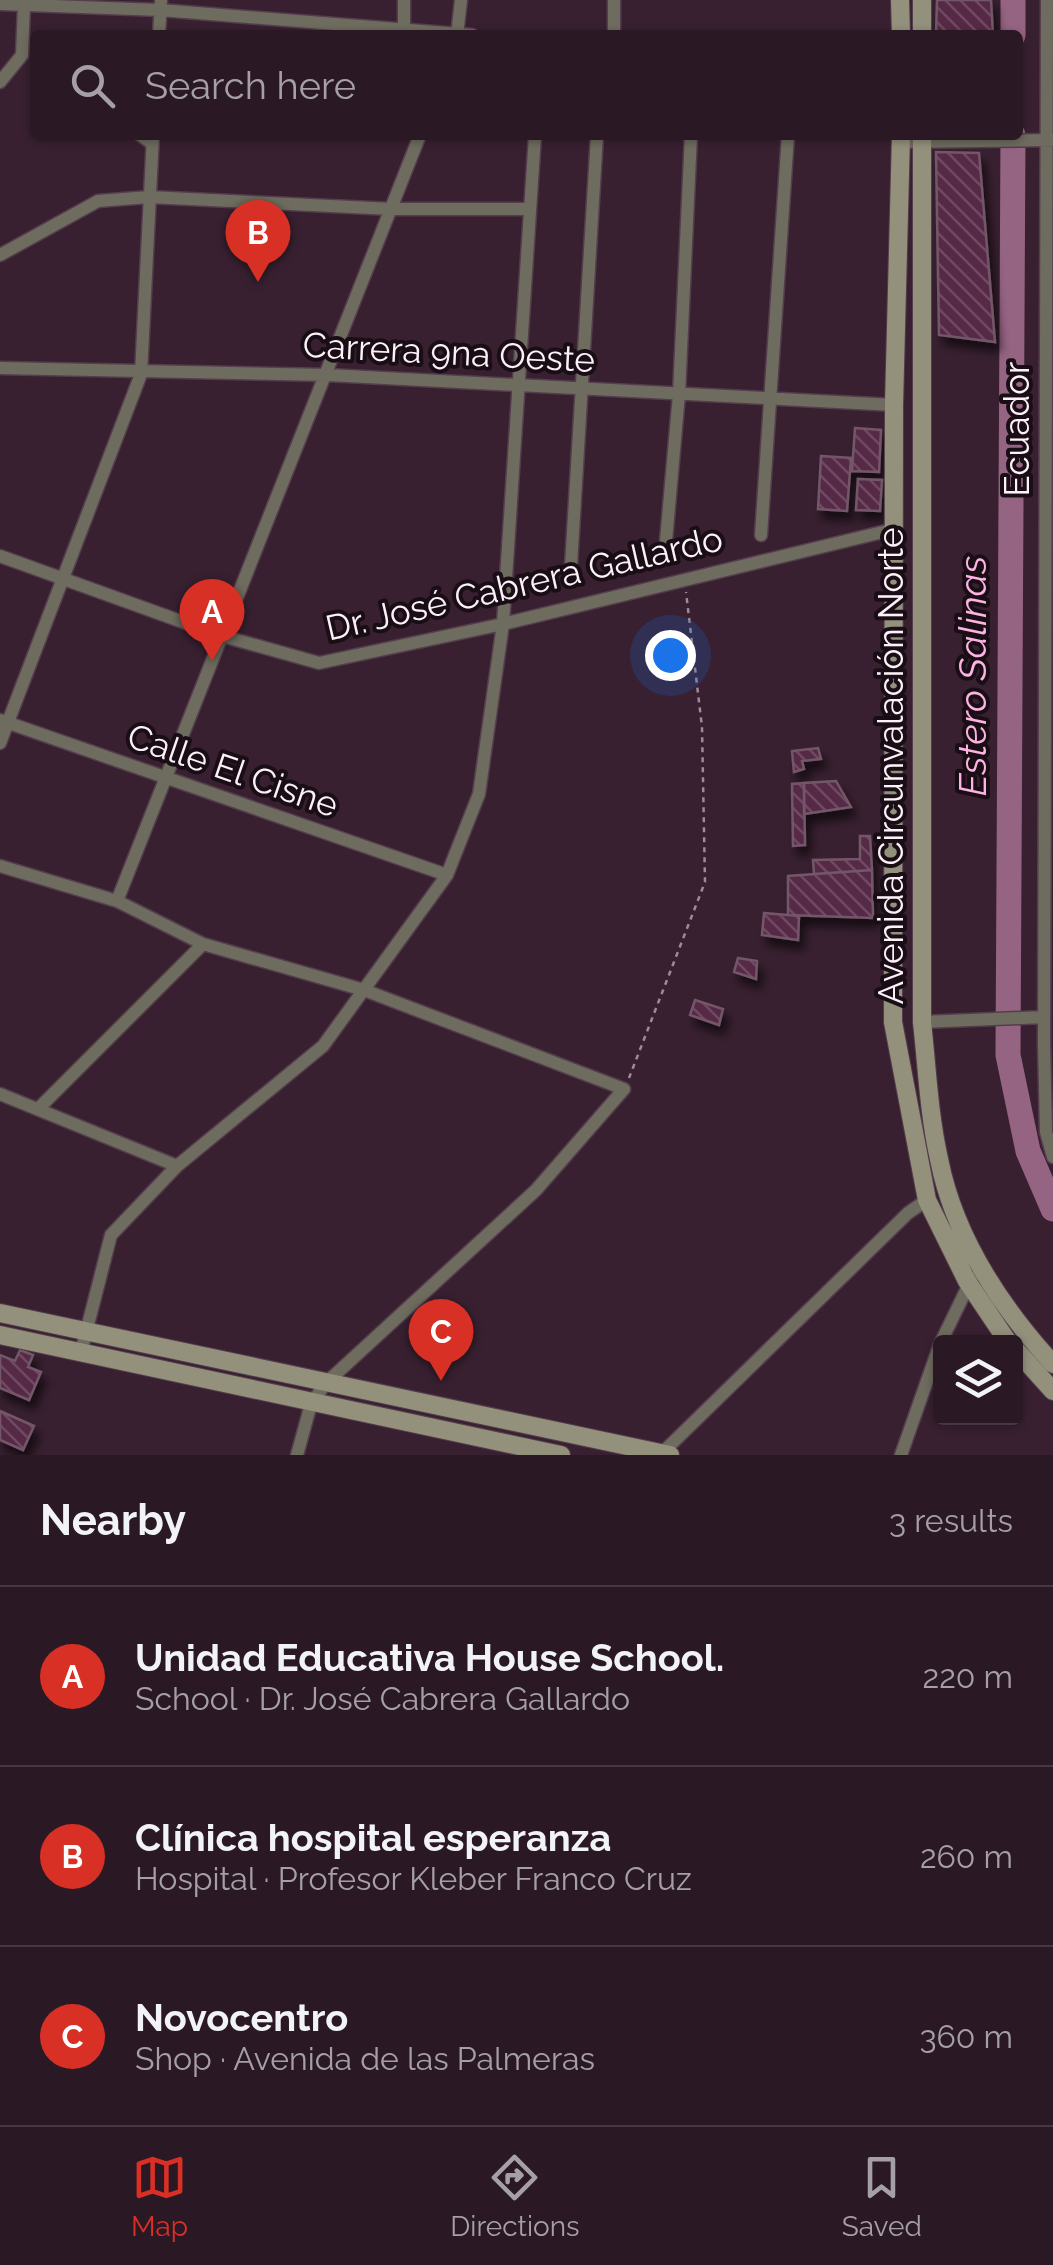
<!DOCTYPE html>
<meta charset="utf-8">
<style>
:root{--surface:#2a1824;--page:#32212c;--text:#f1f3f6;--muted:#a5a0a6;--line:#463741;--accent:#d93025}
body{margin:0;font-family:Raleway,sans-serif;background:var(--page);color:var(--text)}
.controls{position:absolute;right:30px;bottom:30px;display:grid;overflow:hidden;border-radius:10px;box-shadow:0 2px 8px #0004}
.controls button{width:90px;height:90px;display:grid;place-items:center;padding:0;border:0;border-bottom:2px solid var(--line);background:var(--surface);color:var(--text);font:50px sans-serif}
.you{position:absolute;left:670px;top:655px;width:35px;height:35px;margin:-25px;border:8px solid #fff;border-radius:50%;background:#1a73e8;box-shadow:0 0 0 15px #1a73e833}
.badge{display:grid;place-items:center;width:65px;height:65px;border-radius:50%;background:var(--accent);color:#fff;font-size:32px;font-weight:700}
.pin{position:absolute;translate:-50% -82px;filter:drop-shadow(0 2px 5px #0008)}
.pin::after{content:'';position:absolute;top:52px;width:35px;height:30px;background:inherit;clip-path:polygon(0 0,100% 0,50% 100%)}
.list{margin:0;padding:0;list-style:none}
h2{display:flex;justify-content:space-between;align-items:center;height:130px;margin:0;padding:0 40px;font-size:42px}
h2 small{font-size:32px;font-weight:400;color:var(--muted)}
.list li{display:grid;grid-template-columns:65px 1fr auto;gap:30px;align-items:center;box-sizing:border-box;height:180px;padding:0 40px;border-top:2px solid var(--line)}
.list b{display:block;font-size:38px;white-space:nowrap}
.list p{margin:0;font-size:32px;white-space:nowrap;color:var(--muted)}
.list em{font-size:32px;font-style:normal;color:var(--muted)}
.icon{flex:none;width:55px;height:55px;fill:none;stroke:currentColor;stroke-width:2;stroke-linecap:round;stroke-linejoin:round}
.map{position:relative;flex:none;width:1053px;height:1455px;overflow:hidden}
.search{position:absolute;background:var(--surface);box-shadow:0 2px 8px #0004;left:30px;right:30px;top:30px;height:110px;display:flex;align-items:center;gap:25px;box-sizing:border-box;padding:0 35px;border-radius:10px;color:var(--muted);font-size:38px}
.sheet{height:670px;background:var(--surface)}
nav{display:flex;justify-content:space-around;align-items:center;box-sizing:border-box;height:140px;border-top:2px solid var(--line);background:var(--surface);font-size:28px;color:var(--muted)}
nav a{display:grid;justify-items:center;gap:5px}
nav .on{color:var(--accent)}
.map>svg:first-child{display:block}
</style>
<div class="map">
<svg width="1053" height="1455" viewBox="0 0 1053 1455">
<defs>
<pattern id="building-back-hatch" width="6" height="6" patternUnits="userSpaceOnUse" patternTransform="scale(2.5)"><rect width="6" height="6" fill="#562a47"/><path d="M-1 5l2 2M0 0l6 6M5-1l2 2" fill="none" stroke="#6f4962"/></pattern>
<filter id="shadow"><feDropShadow dx="5" dy="9" stdDeviation="5" flood-color="#0009"/></filter>
</defs>
<rect width="100%" height="100%" fill="#382030"/>
<g fill="none" stroke-linecap="round" stroke-linejoin="round">
<path stroke="#966483" stroke-width="25" d="M1013 0V35
M1013 135 1008 1055 1028 1151 1053 1209"/>
</g>
<path fill="url(#building-back-hatch)" stroke="#735768" stroke-width="2.5" filter="url(#shadow)" d="M937 0H991L993 35H936Z
M936 152 979 153 995 342 939 335Z
M855 428 881 430 879 472 852 471Z
M821 456 851 458 847 511 818 509Z
M858 479 882 480 880 511 856 510Z
M818 748 821 759 802 761 804 769 794 772 792 751Z
M836 781 851 807 804 814V783Z
M804 783 805 845 793 846 792 784Z
M860 836H870L872 870 814 874 813 860 860 859Z
M872 870 873 918 788 915V876Z
M764 913 799 916 798 940 762 935Z
M738 958 757 961 756 979 734 972Z
M695 1000 723 1009 719 1025 690 1015Z
M20 1350 33 1355 28 1367 41 1372 29 1400 0 1388V1355L15 1361Z
M0 1411 34 1426 23 1450 0 1440Z"/>
<g fill="none" stroke-linecap="round" stroke-linejoin="round">
<g stroke="#543d4c" stroke-width="9">
<path id="service" d="M135 135 152 147"/>
</g>
<g stroke="#543d4c" stroke-width="15">
<path id="minor" d="M614 0V35
M1047 0 1044 1043 1046 1132 1053 1157
M0 4 160 10 472 35
M404 28V0
M159 35 161 0
M457 35 461 0
M0 82 22 55 24 5
M901 142 1053 140
M0 255 98 201 149 197 392 209H528
M0 368 328 375 894 405
M761 535 788 135
M665 552 679 394 691 135
M0 556 219 635 319 663 503 624 895 529
M570 582 597 135
M0 720 447 875
M0 743 141 374 153 135
M0 866 117 901 203 944 364 990 624 1089 536 1190 326 1383 311 1404 297 1455
M117 901 420 135
M922 1022 1044 1017
M0 1094 177 1166
M39 1108 203 944
M941 1342 972 1278
M81 1352 111 1235 177 1166 323 1046 447 875 479 794 503 624 535 135
M660 1455 908 1213 927 1200
M901 1455 940 1344"/>
</g>
<g stroke="#543d4c" stroke-width="20">
<path id="secondary" d="M900 0 901 35
M922 35V0
M901 135 894 405 893 1022 927 1200 967 1281 1008 1342
M922 135V1022C927 1067 929 1115 939 1159 954 1236 1001 1307 1053 1364
M0 1313 670 1455
M0 1335 561 1455
M1016 1350 1053 1391"/>
</g>
<path stroke="#9e8b97" stroke-width="2.5" stroke-dasharray="5 5" stroke-linecap="butt" d="M629 1078 705 882 702 727 686 592"/>
<use href="#service" stroke="#6d6c5e" stroke-width="6"/>
<use href="#minor" stroke="#6d6c5e" stroke-width="12"/>
<use href="#secondary" stroke="#93917c" stroke-width="18"/>
</g>
<g text-anchor="middle" dominant-baseline="central" stroke-width="8" stroke-linejoin="round" paint-order="stroke">
<g font-size="35" fill="#fef0f8" stroke="#190e15">
<text transform="translate(449 352) rotate(3)">Carrera 9na Oeste</text>
<text transform="translate(1016 429) rotate(-90)">Ecuador</text>
<text transform="translate(524 583) rotate(-13)">Dr. José Cabrera Gallardo</text>
<text transform="translate(890 766) rotate(-90)">Avenida Circunvalación Norte</text>
<text transform="translate(233 770) rotate(19)">Calle El Cisne</text>
</g>
<g font-size="38" font-style="italic" fill="#feb2e2" stroke="#190e15">
<text transform="translate(972 676) rotate(-90)">Estero Salinas</text>
</g>
</g>
</svg>
<div class="controls">
<button><svg class="icon" aria-label="layers" viewBox="0 0 24 24"><path d="M12 4l9 5-9 5-9-5zM3 14l9 5 9-5"/></svg></button>
</div>
<div class="you"></div>
<div class="pin badge" style="left:212px;top:661px">A</div>
<div class="pin badge" style="left:258px;top:282px">B</div>
<div class="pin badge" style="left:441px;top:1381px">C</div>
<div class="search"><svg class="icon" aria-label="search" viewBox="0 0 24 24"><circle cx="10" cy="10" r="6"/><path d="M15 15l6 6"/></svg>Search here</div>
</div>
<section class="sheet">
<h2>Nearby<small>3 results</small></h2>
<ul class="list">
<li><span class="badge">A</span><div><b>Unidad Educativa House School.</b><p>School · Dr. José Cabrera Gallardo</p></div><em>220 m</em></li>
<li><span class="badge">B</span><div><b>Clínica hospital esperanza</b><p>Hospital · Profesor Kleber Franco Cruz</p></div><em>260 m</em></li>
<li><span class="badge">C</span><div><b>Novocentro</b><p>Shop · Avenida de las Palmeras</p></div><em>360 m</em></li>
</ul>
</section>
<nav>
<a class="on"><svg class="icon" aria-label="map" viewBox="0 0 24 24"><path d="M3 6l6-2 6 2 6-2v14l-6 2-6-2-6 2zM9 4v14M15 6v14"/></svg>Map</a>
<a><svg class="icon" aria-label="directions" viewBox="0 0 24 24"><path d="M12 3l9 9-9 9-9-9zM9 14v-3h6M13 9l2 2-2 2"/></svg>Directions</a>
<a><svg class="icon" aria-label="saved" viewBox="0 0 24 24"><path d="M7 4h10v16l-5-4-5 4z"/></svg>Saved</a>
</nav>
